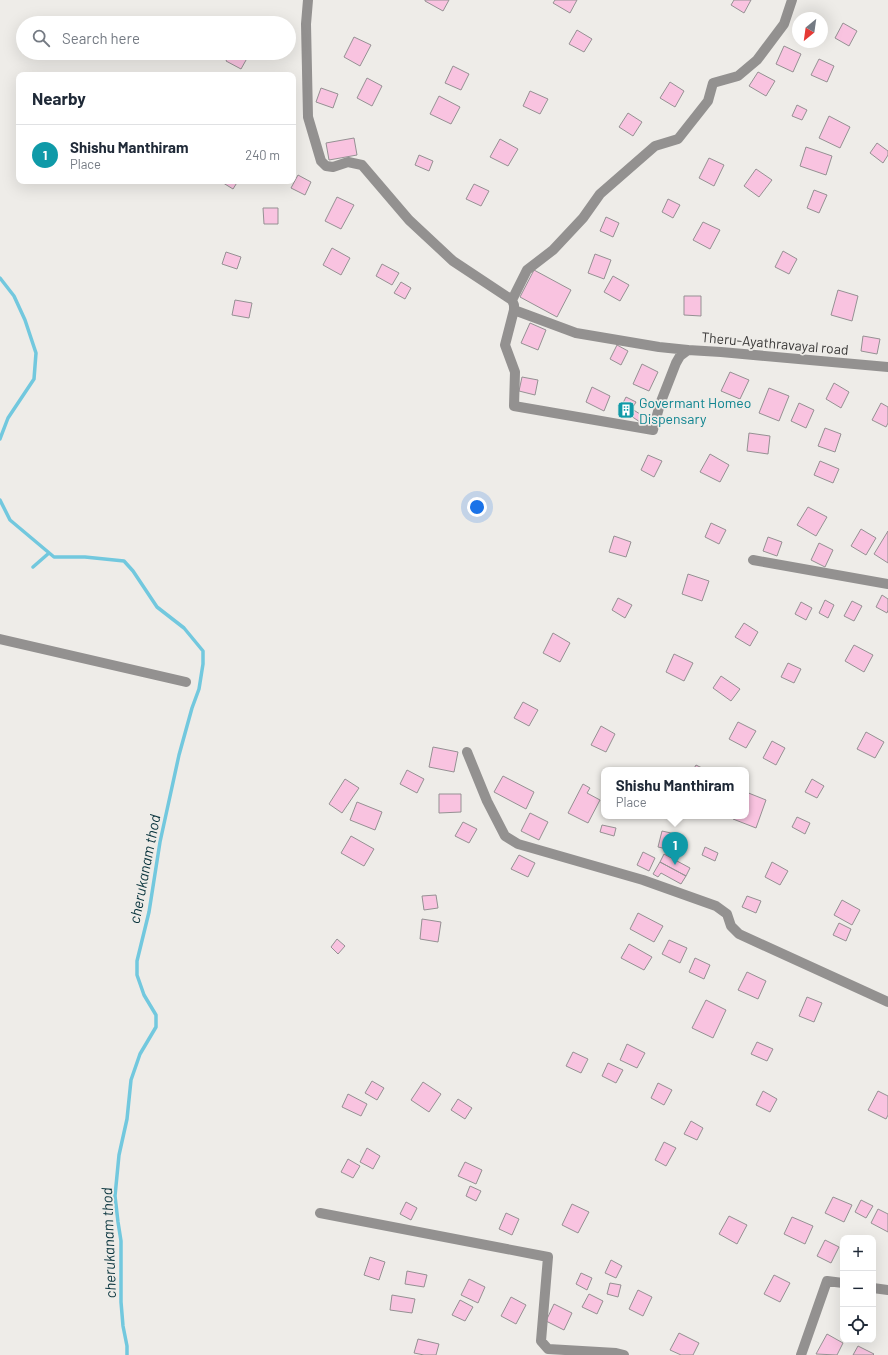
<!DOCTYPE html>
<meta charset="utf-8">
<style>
:root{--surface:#fff;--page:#f6f6f7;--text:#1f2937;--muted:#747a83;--line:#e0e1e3;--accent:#2563eb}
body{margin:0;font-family:Barlow,sans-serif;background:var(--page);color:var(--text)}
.controls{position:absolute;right:12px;bottom:12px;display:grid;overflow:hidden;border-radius:8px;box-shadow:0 4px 16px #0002}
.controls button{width:36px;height:36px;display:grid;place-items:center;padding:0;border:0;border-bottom:1px solid var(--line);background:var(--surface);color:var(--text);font:20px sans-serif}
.compass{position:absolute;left:792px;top:12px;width:36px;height:36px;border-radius:50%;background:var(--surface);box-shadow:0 4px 16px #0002;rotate:209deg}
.you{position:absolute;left:477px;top:507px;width:14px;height:14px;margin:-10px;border:3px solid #fff;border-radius:50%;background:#1a73e8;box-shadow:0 0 0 6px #1a73e833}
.badge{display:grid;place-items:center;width:26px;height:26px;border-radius:50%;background:var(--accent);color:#fff;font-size:13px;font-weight:700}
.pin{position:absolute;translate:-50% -33px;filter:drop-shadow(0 1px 2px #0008)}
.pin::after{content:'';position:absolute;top:21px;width:14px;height:12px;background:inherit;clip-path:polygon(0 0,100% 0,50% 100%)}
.popup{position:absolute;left:601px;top:767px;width:148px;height:52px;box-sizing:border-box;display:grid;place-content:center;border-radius:8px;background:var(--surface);filter:drop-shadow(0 1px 3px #0005);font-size:13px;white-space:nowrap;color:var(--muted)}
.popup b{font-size:15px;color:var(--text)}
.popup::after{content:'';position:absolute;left:50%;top:100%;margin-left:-8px;border:8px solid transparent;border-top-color:var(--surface)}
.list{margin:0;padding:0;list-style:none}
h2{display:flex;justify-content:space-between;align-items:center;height:52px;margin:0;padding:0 16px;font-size:17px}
h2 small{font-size:13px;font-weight:400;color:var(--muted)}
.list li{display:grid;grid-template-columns:26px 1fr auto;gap:12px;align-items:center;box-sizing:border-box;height:60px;padding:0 16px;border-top:1px solid var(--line)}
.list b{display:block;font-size:15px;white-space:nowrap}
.list p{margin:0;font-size:13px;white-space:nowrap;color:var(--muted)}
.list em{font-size:13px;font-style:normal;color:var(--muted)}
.icon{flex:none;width:22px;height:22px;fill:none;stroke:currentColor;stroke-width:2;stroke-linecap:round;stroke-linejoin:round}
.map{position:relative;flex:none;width:888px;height:1355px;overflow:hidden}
.search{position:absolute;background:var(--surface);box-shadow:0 4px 16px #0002;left:16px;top:16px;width:280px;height:44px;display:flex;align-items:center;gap:10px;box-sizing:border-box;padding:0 14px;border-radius:22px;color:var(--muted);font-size:15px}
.panel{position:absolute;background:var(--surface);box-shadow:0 4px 16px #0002;left:16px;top:72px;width:280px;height:112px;border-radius:8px}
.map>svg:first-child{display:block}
</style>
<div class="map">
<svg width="888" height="1355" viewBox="0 0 888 1355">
<rect width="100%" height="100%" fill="#eeece8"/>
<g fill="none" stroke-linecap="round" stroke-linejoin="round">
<path stroke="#72c8de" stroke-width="3.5" d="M0 278 14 296 25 320 36 353 34 379 8 418 0 439
M0 500 10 520 54 557H85L124 561 133 571 157 607 184 628 203 651V664L199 689 192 708 179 755 160 842 149 912 137 961V975L144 995 156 1015V1027L140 1054 131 1080 127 1119 119 1155 115 1196 118 1222 121 1241V1302L123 1326 127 1346V1355
M33 567 49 553"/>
</g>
<path fill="#f9c3e0" stroke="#959193" d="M425 0H449L443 11 425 1Z
M555 0H577L570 13 553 3Z
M734 0H751L744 13 731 5Z
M843 23 857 31 849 46 835 38Z
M577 30 592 39 584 52 569 44Z
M354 37 371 45 360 66 344 57Z
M784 46 801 54 793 72 776 64Z
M230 53H250L241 69 226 61Z
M819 59 834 66 827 82 811 75Z
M453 66 469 74 461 90 445 83Z
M758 72 775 81 766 96 749 86Z
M367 78 382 86 372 106 357 98Z
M670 82 684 91 675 107 660 98Z
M321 88 338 94 333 108 316 102Z
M530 91 548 99 540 114 523 106Z
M439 96 460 107 451 124 430 114Z
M797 105 807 110 802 120 792 116Z
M628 113 642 122 633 136 619 127Z
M829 116 850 127 840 148 819 138Z
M354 138 357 155 329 160 326 143Z
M500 139 518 149 508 166 490 157Z
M877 143 888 151V155L883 163 870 153Z
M806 147 832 156 826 175 800 166Z
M419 155 433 161 429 171 415 165Z
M709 158 724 165 714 186 699 178Z
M756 169 772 180 759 197 744 186Z
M298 175 311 182 305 195 291 188Z
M220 181H238L233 189Z
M474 184 489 191 481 206 466 199Z
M814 190 827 195 819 213 807 208Z
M337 197 354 205 341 229 325 221Z
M668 199 680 205 673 218 662 212Z
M263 208H278V224H264Z
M606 217 619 223 613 237 600 231Z
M703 222 720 230 710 249 693 240Z
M332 248 350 258 341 275 323 265Z
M783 251 797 259 789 274 775 267Z
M226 252 241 257 237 269 222 264Z
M595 254 611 260 604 279 588 273Z
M382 264 399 273 392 285 376 276Z
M534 270 571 290 557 317 520 297Z
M613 276 629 285 620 301 604 292Z
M401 282 411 288 405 299 394 293Z
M838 290 858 296 852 321 831 315Z
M684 296H701V316L684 315Z
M235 300 252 303 249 318 232 315Z
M530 323 546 330 538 350 521 343Z
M863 336 880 339 877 354 861 351Z
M617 345 628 351 621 365 610 359Z
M642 364 658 372 649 391 633 384Z
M730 372 749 380 740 399 721 391Z
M522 377 538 380 535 395 519 391Z
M834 383 849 392 841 408 826 399Z
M592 387 610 396 604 411 586 402Z
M769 388 789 396 779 421 759 413Z
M626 397 636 402 632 409 643 416 640 422 622 410 621 412 619 411Z
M799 403 814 410 806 428 791 421Z
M881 403 888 407V423L886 427 872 420Z
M825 428 841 434 835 452 818 446Z
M749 433 770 436 768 454 747 451Z
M710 454 729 465 720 482 700 472Z
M648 455 662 461 654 477 641 470Z
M820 461 839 469 833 483 814 475Z
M808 507 827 517 816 536 797 525Z
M711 523 726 530 719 544 705 537Z
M861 529 876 538 866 555 851 546Z
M888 531V563L874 554Z
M614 536 631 542 626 557 609 552Z
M768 537 782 542 777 556 763 551Z
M819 543 833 550 825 567 811 560Z
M688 574 709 581 702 601 682 594Z
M882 595 888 599V610L887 613 876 607Z
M618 598 632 605 625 618 612 610Z
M825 600 834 605 828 618 819 613Z
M852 601 862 606 854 621 844 616Z
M801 602 812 608 806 620 795 614Z
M744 623 758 632 750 646 735 637Z
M553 633 570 643 560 662 543 653Z
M854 645 873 655 864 672 845 661Z
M674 654 693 663 684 681 666 672Z
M788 663 801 669 794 683 781 677Z
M721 676 740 689 731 701 713 688Z
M523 702 538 710 529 726 514 718Z
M738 722 756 731 746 748 729 739Z
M601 726 615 734 606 752 591 745Z
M866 732 884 742 875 758 857 749Z
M772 741 785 748 776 765 763 758Z
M433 747 458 752 454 772 429 767Z
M696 765 706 770H693Z
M407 770 424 779 417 793 400 784Z
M503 776 534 792 526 809 494 792Z
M345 779 359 788 342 813 329 804Z
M812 779 824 786 817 798 805 792Z
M583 784 590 788 587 793 600 800 588 823 568 813Z
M746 792 766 800 756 828 733 819 735 816H746Z
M439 794H461V812L439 813Z
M357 802 382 812 375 830 350 820Z
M530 813 548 822 539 840 521 831Z
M797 817 810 823 805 834 792 827Z
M463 822 477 829 469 843 455 836Z
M602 825 616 828 614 836 600 832Z
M662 831 680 835 676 851 658 847Z
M351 836 374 849 364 866 341 853Z
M705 847 718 853 715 861 702 855Z
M643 852 655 858 649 871 637 865Z
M664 854 690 868 686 876 660 862Z
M519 855 535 863 528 877 511 869Z
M660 862 686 876 681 884 661 873 658 877 653 874Z
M772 862 788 871 780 885 765 877Z
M436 895 438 908 424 910 422 896Z
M747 896 761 901 756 913 742 907Z
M842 900 860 910 852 925 834 915Z
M638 913 663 926 654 942 630 929Z
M422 919 441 922 438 942 420 939Z
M839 923 851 929 846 941 833 935Z
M337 939 345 946 338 954 331 947Z
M669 940 687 948 680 963 662 954Z
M629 944 652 957 644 970 621 958Z
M695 958 710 965 704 979 689 972Z
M747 972 766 981 758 999 738 990Z
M807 997 822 1003 814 1022 799 1016Z
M706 1000 726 1010 713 1038 692 1028Z
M757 1042 773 1049 767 1061 751 1054Z
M627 1044 645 1053 637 1068 620 1060Z
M573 1052 588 1059 581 1073 566 1066Z
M608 1063 623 1070 616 1083 602 1076Z
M372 1081 384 1088 377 1100 365 1093Z
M423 1082 441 1094 429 1112 411 1100Z
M658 1083 672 1090 664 1105 651 1098Z
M763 1091 777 1099 770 1112 756 1105Z
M878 1091 888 1096V1115L886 1119 868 1110Z
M348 1094 367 1104 361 1116 342 1107Z
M458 1099 472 1108 465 1119 451 1110Z
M691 1121 703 1128 697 1140 684 1134Z
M664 1142 676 1148 666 1166 655 1160Z
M367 1148 380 1156 373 1169 360 1162Z
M348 1159 360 1166 353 1178 341 1172Z
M465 1162 482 1170 476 1184 458 1176Z
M470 1186 481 1191 476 1201 466 1196Z
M833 1197 852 1205 844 1222 825 1213Z
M861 1200 873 1206 866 1218 855 1212Z
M406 1202 417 1208 411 1220 400 1214Z
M572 1204 589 1212 578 1233 562 1225Z
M878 1209 888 1214V1232L871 1223Z
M506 1213 519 1219 512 1235 499 1229Z
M729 1216 747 1225 737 1244 719 1234Z
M792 1217 813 1226 805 1244 784 1234Z
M825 1240 839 1247 831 1263 817 1256Z
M370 1257 385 1262 379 1280 364 1275Z
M611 1260 622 1266 616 1278 605 1273Z
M407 1271 427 1275 424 1287 405 1284Z
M581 1273 592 1278 587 1290 576 1284Z
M774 1275 790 1283 780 1302 764 1294Z
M469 1279 485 1287 478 1303 461 1295Z
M610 1283 621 1285 618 1297 607 1294Z
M638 1290 652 1297 643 1316 629 1309Z
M589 1294 603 1301 597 1314 582 1307Z
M392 1295 415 1299 412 1313 390 1310Z
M511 1297 526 1305 516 1324 501 1316Z
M460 1300 473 1307 465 1321 452 1315Z
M554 1304 572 1313 564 1330 546 1321Z
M679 1333 699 1343 693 1355H681L670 1350Z
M827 1334 843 1343 837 1355 816 1354Z
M418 1339 439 1344 436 1355H424L414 1353Z
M858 1346 874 1354 873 1355H853Z"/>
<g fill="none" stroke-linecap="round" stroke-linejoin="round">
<path stroke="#939190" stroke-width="10" d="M308 0 306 24 308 117 321 161 326 166 333 167 348 162 362 165 409 220 453 261 512 300 514 305V310L505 345 515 372 514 406 653 430 660 404 676 363 680 356 688 350 721 352 888 367
M512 300 527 270 553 250 583 218 600 194 655 146 678 139 708 101 713 83 738 76 757 60 784 24 792 0
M514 310 576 333 659 347 688 350
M753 560 888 584
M0 639 186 682
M467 752 487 801 505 836 518 844 643 880 716 906 727 914 731 926 739 934 888 1002
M320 1213 548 1257 541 1341 548 1349 616 1353 624 1355
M873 1288 888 1290
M801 1355 827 1281 843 1283"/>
</g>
<defs>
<g id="building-square" transform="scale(0.9)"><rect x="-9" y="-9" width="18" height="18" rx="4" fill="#0f9aa8" stroke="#eeece8"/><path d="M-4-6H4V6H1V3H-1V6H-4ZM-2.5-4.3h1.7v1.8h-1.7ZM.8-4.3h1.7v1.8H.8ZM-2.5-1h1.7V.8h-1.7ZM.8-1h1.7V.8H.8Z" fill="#fff"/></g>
</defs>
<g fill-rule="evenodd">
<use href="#building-square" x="626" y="410"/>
</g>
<g text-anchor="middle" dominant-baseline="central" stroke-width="3.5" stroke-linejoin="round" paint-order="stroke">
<g font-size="14" fill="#3a3938" stroke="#eeece8">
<text transform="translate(775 343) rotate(5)">Theru-Ayathravayal road</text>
</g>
<g font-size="14" fill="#0d838f" stroke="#eeece8" text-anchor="start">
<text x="639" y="402">Govermant Homeo<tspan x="639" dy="16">Dispensary</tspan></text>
</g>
<g font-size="15" font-style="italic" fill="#09343d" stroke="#eeece8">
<text transform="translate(144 869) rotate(-79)">cherukanam thod</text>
<text transform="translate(108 1243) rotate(-92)">cherukanam thod</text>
</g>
</g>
</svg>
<div class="controls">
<button>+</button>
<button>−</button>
<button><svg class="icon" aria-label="locate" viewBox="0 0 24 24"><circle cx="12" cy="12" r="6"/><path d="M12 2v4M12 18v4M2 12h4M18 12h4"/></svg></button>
</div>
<svg class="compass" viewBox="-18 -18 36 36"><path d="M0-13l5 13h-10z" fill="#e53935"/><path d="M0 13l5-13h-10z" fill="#747a83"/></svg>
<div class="you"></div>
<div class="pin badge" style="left:675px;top:865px;background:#0f9aa8">1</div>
<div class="popup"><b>Shishu Manthiram</b>Place</div>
<div class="search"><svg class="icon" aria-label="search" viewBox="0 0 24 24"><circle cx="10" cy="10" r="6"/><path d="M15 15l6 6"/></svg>Search here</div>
<section class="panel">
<h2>Nearby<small></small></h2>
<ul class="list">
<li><span class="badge" style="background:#0f9aa8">1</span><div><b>Shishu Manthiram</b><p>Place</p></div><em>240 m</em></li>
</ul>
</section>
</div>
